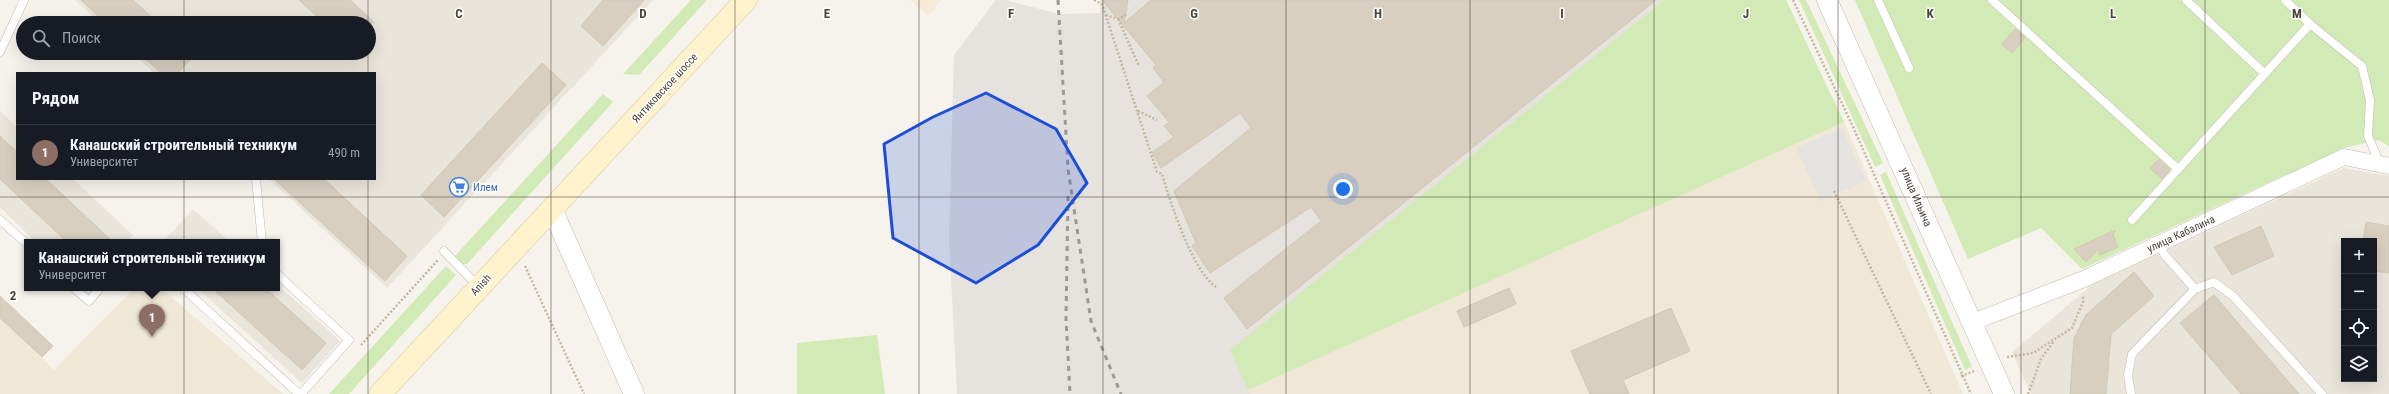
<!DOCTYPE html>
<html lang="ru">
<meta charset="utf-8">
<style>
:root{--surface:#171b24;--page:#242831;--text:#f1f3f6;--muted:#9ea1a6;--line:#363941;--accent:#0f766e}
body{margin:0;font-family:"Roboto Condensed",sans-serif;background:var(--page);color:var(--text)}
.controls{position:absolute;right:12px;bottom:12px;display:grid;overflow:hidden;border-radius:0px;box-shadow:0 4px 16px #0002}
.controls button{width:36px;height:36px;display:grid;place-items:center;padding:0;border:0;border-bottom:1px solid var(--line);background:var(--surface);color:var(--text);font:20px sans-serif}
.you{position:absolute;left:1343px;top:189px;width:14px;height:14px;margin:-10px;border:3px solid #fff;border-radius:50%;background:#1a73e8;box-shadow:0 0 0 6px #1a73e833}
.badge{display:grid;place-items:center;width:26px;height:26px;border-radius:50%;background:var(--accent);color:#fff;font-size:13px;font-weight:700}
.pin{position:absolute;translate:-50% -33px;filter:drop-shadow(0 1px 2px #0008)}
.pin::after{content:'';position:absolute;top:21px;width:14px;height:12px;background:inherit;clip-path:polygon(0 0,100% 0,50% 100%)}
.popup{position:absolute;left:24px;top:239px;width:256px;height:52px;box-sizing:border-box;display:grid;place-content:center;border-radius:0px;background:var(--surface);filter:drop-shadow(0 1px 3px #0005);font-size:13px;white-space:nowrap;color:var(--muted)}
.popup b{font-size:15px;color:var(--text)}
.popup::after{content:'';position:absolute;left:50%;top:100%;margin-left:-8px;border:8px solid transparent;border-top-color:var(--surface)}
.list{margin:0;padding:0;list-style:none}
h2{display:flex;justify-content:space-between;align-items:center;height:52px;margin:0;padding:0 16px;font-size:17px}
h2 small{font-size:13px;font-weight:400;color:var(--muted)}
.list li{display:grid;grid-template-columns:26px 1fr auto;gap:12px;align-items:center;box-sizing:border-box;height:56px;padding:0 16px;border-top:1px solid var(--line)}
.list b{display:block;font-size:15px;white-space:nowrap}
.list p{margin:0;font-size:13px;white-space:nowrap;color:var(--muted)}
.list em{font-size:13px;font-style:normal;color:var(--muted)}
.icon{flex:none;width:22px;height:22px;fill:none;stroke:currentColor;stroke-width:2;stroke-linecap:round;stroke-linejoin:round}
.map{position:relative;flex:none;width:2389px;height:394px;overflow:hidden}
.search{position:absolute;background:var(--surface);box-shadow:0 4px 16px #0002;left:16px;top:16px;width:360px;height:44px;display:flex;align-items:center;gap:10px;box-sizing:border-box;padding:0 14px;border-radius:22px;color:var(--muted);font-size:15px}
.panel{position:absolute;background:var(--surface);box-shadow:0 4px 16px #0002;left:16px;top:72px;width:360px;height:108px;border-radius:0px}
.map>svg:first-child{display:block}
</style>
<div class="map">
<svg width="2389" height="394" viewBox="0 0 2389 394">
<rect width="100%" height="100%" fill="#f6f3ec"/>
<path fill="#eae5da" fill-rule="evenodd" d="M75 0H653L387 288 269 179H375V73H154L133 53H369V23H100Z
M0 111 17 127V179H73L133 235 126 242H36L0 207Z
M2344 168 2389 176V394H2031L2012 352 2093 284ZM2344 241H2374V379H2344Z
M193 209 230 242H163Z
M277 284 340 341 302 383 197 288H277Z"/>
<path fill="#f7ead8" d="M910 0H942L928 16Z"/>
<path fill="#e6e2dd" d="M996 0H1005L1059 14 1100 13V0H1664L1231 350 1251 394H957L949 238 954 55Z"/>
<path fill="#efe8d6" d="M1844 122 1963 394H1251L1248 390Z
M134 288H161L283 394H0V318L54 370Z"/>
<path fill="#d2eab5" d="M691 0H707L639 75 623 74Z
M1664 0H1786L1844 122 1248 390 1230 350Z
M1799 0H1806L1883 163 1875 167Z
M1855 0H2389V146L2379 140 2343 148 2082 269 2041 228 1968 259Z
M603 94 613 102 467 264H462L454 257Z
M1886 172 1972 367 1965 370 1880 175Z
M446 266 456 275 349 394H329Z
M877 335 885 394H797V343Z"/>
<path fill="#e5e3e0" d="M1842 128 1866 181 1821 201 1796 148Z"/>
<path fill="#d8cfc1" stroke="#d3c7b4" d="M81 0H133L158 23H106Z
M299 0H350L375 23H324Z
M603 0H644L603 46 581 26Z
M1102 0H1128L1124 23 1151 0H1656L1247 329 1224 298 1321 221 1311 207 1210 273 1192 246 1196 243 1174 191 1251 128 1240 113 1161 168 1152 152 1174 137 1164 126 1169 122 1147 96 1164 82 1153 68 1156 65Z
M2015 29 2025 38 2012 53 2002 44Z
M139 53H196L178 73H161Z
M542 63 566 85 444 217 421 195Z
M0 136 17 152V179H46L113 242H67L0 179Z
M2159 159 2170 170 2162 179 2150 168Z
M274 179H324L407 256 385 281Z
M2366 222 2389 226V273L2374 271V241H2363Z
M2261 226 2274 256 2232 275 2214 247Z
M2115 230 2113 235 2118 247 2100 255 2098 250 2086 262 2074 249Z
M2134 272 2154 296 2111 334 2106 394H2070L2074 338 2086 315Z
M212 288H265L326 343 302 370Z
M1509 288 1516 304 1464 327 1457 311Z
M2214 295 2299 394H2241L2180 323Z
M0 296 53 346 42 357 0 318Z
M1671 308 1690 351 1623 380 1629 394H1590L1571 351Z"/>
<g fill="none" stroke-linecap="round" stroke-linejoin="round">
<g stroke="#c2bbae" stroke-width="9">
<path id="service" d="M1878 0 1909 68
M1992 0 2178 169
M2186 0 2265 74
M2285 0 2310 24 2362 66 2370 100 2368 136 2380 164
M0 52 24 0
M256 179 262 242
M0 220 27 244
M2132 220 2310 24
M2160 245 2164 254 2195 289 2214 282 2234 297 2322 394
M444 251 479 287
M277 274 349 340 301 394
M74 288 89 301 100 288
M183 288 299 394
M2131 394 2128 375 2132 354 2195 289"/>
</g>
<g stroke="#c2bbae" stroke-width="17">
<path id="minor" d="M1973 322 2084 279 2344 157 2389 166"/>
</g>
<g stroke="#c2bbae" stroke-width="21">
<path id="tertiary" d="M1827 0 2004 394
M552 209 634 394"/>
</g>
<g stroke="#d6c79b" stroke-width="23">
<path id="secondary" d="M380 394 746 0"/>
</g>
<path stroke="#c4b79f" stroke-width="2.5" stroke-dasharray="2 2" stroke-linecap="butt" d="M1094 0 1102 4 1157 172 1162 174C1171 204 1192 270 1216 287
M1793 0 1854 129 1971 394
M1106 15 1118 19 1127 14
M1118 19 1139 66
M1138 111 1157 120
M1834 191 1931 394
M525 266 584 394
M361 345 438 260
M2007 357 2033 353 2072 328 2083 302V296
M1961 376 1974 371
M2028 394 2041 359 2054 341"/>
<use href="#service" stroke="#fff" stroke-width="8"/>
<use href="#minor" stroke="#fff" stroke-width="16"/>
<use href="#tertiary" stroke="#fff" stroke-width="20"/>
<use href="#secondary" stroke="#fff3cd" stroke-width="22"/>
<path stroke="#9a9a9a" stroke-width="3" stroke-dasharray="5 5" stroke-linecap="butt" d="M1058 0 1068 169 1091 321 1121 394
M1068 196 1066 319 1070 394"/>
</g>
<path fill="#1d4ed8" fill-opacity="0.2" stroke="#1d4ed8" stroke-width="3" stroke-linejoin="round" d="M986 93 1056 129 1087 183 1038 245 976 283 893 238 884 144 933 117Z"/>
<path fill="none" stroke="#4b4439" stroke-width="1" stroke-opacity="0.55" d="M184 0V23M368 0V23M551 0V394M735 0V394M919 0V394M1103 0V394M1286 0V394M1470 0V394M1654 0V394M1838 0V394M2021 0V394M2205 0V394M184 53V73M368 53V73M184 179V394M368 179V394M0 197H2389"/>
<defs>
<g id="supermarket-ring" transform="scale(1)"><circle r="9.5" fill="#fff" stroke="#3f7fe0" stroke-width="1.5"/><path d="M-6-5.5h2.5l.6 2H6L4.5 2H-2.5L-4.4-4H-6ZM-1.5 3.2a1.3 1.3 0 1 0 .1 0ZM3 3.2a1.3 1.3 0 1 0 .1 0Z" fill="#3f7fe0"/></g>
</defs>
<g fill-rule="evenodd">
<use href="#supermarket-ring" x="459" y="187"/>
</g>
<g text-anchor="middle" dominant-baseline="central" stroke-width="3" stroke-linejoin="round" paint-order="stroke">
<g font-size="11" fill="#4b4439" stroke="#fff">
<text transform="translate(665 88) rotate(-47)">Янтиковское шоссе</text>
<text transform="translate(1916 197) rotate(67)">улица Ильича</text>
<text transform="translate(2181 234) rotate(-25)">улица Кабалина</text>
<text transform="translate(481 285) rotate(-47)">Anish</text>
</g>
<g font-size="11" fill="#366cbe" stroke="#fff" text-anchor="start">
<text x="473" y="187">Илем</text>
</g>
</g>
<g font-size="13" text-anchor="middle" font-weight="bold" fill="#4b4439" stroke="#fff" stroke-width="3" stroke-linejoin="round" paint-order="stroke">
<text x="459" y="18">C</text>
<text x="643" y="18">D</text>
<text x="827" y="18">E</text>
<text x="1011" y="18">F</text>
<text x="1194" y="18">G</text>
<text x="1378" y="18">H</text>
<text x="1562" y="18">I</text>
<text x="1746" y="18">J</text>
<text x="1930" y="18">K</text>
<text x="2113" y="18">L</text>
<text x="2297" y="18">M</text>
<text x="13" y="300">2</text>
</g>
</svg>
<div class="controls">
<button>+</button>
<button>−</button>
<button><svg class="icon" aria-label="locate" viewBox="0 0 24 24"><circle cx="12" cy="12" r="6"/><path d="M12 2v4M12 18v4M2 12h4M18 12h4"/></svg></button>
<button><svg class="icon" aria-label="layers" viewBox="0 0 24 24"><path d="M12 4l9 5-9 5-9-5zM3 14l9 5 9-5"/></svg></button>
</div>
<div class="you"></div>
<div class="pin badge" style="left:152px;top:337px;background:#8d6e63">1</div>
<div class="popup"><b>Канашский строительный техникум</b>Университет</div>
<div class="search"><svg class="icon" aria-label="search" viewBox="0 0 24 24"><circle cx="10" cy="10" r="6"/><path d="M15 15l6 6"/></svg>Поиск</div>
<section class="panel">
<h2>Рядом<small></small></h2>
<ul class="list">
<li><span class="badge" style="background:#8d6e63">1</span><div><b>Канашский строительный техникум</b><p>Университет</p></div><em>490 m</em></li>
</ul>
</section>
</div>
